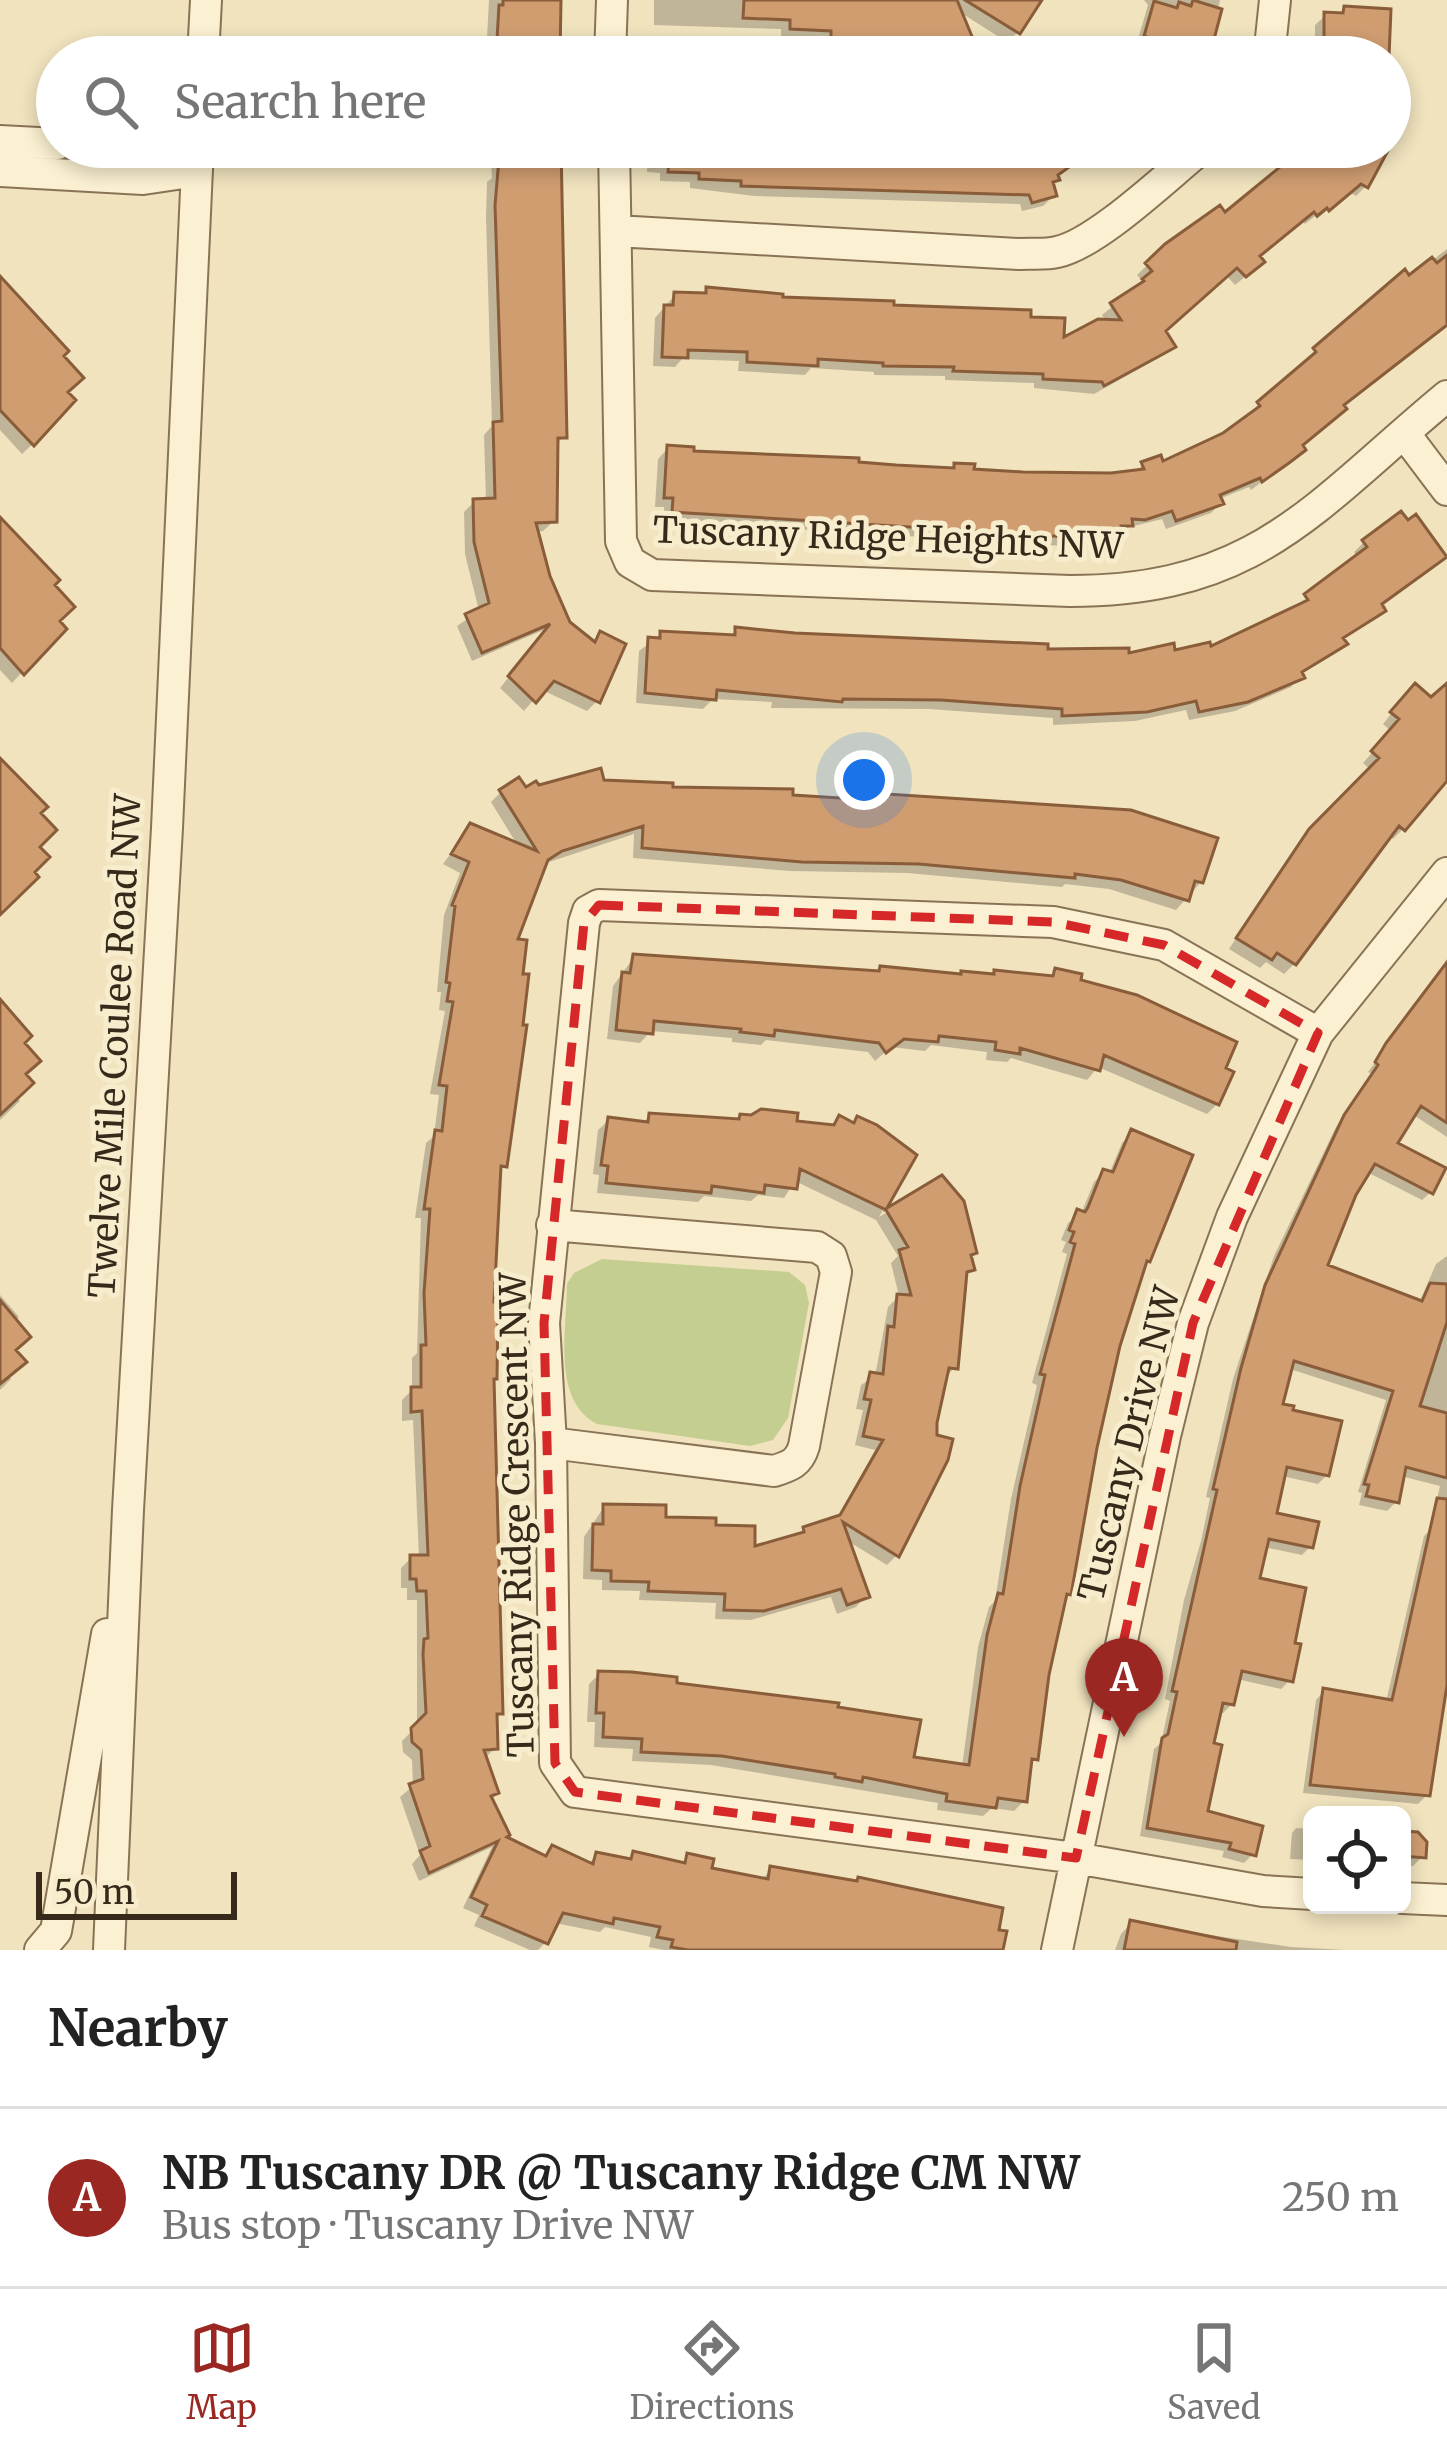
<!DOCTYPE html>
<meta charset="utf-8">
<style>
:root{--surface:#fff;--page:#f2f2f2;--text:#222;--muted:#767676;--line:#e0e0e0;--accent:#9b2722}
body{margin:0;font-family:Merriweather,serif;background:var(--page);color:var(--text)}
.controls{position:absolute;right:36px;bottom:36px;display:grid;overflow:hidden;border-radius:18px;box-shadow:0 6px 18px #0003}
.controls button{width:108px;height:108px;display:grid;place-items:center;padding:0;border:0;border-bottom:3px solid var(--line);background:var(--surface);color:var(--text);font:60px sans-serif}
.scale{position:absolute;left:36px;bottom:30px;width:201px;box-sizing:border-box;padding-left:12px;border:6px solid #372a1b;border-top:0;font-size:33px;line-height:42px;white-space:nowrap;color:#372a1b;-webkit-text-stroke:9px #f7edcd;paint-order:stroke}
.you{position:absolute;left:864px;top:780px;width:42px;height:42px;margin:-30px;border:9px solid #fff;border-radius:50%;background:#1a73e8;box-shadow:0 0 0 18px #1a73e833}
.badge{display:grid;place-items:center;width:78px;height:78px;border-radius:50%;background:var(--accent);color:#fff;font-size:39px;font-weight:700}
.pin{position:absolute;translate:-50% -99px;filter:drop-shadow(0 3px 6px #0008)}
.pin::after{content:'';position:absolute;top:63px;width:42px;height:36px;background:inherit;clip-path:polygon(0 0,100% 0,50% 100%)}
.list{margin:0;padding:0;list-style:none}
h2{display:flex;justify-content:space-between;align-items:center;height:156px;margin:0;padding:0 48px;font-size:51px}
h2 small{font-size:39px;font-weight:400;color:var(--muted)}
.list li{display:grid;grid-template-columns:78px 1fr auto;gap:36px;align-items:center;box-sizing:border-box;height:180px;padding:0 48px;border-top:3px solid var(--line)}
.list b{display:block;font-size:45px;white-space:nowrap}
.list p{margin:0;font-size:39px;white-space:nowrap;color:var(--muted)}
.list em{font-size:39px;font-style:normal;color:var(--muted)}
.icon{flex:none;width:66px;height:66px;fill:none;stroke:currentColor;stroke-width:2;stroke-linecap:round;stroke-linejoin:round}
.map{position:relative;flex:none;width:1447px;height:1950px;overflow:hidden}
.search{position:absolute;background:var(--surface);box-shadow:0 6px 18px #0003;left:36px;right:36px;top:36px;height:132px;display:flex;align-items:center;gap:30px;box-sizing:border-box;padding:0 42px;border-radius:66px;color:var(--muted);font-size:45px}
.sheet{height:336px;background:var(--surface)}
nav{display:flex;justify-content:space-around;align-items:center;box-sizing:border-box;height:168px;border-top:3px solid var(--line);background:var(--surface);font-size:33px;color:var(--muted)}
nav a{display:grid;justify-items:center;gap:6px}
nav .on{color:var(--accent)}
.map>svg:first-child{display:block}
</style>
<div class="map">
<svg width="1447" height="1950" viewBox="0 0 1447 1950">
<rect width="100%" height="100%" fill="#f0e3be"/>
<path fill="#c4ce91" d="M602 1259 789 1272 805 1285 809 1303 788 1418 773 1440 750 1446 597 1424C551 1400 567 1329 567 1284L574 1273Z"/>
<path fill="#0003" d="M489 0H559L557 57H486Z
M654 0H1034L1017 33 1007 42 958 11 969 38 959 48 937 57H928L925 51 910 57H873L822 51 823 40 781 38V29L654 25Z
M1144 0H1220L1210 45 1200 56 1184 51 1178 57 1136 46 1148 5Z
M1345 9 1386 57H1315V25L1326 15 1338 16Z
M1135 48 1144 57H1127Z
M1390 102 1406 107 1400 130 1390 140Z
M490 147H557L564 437 555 445 554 521 543 531 535 532 547 577 567 624 592 644 600 635 597 701 587 711 542 690 524 711 500 688 548 628 472 661 457 626 479 611 465 554 464 512 474 502 486 501 484 435 492 426 486 217 487 182 492 178Z
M648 147H1114L1087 168 1080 159 1056 177 1051 185 1054 195 1043 206 1022 211 1020 204 754 196 690 188V182L660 181V173L647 172Z
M1315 147H1386L1366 186 1356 196 1349 192 1317 219 1315 216 1305 224 1302 220 1256 257 1251 272 1235 285 1226 275 1163 331 1172 346 1162 356 1094 394 1034 388V383L945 380V376L874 375V372L811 368 805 375 738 371 739 361 682 359 675 367 653 366 655 318 675 295 701 296 707 290 779 300 1028 320 1061 342 1107 323 1102 315 1143 282 1137 275 1167 246 1305 166Z
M1447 249V324L1340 406 1299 446 1292 459 1251 490 1249 487 1219 499 1221 503 1211 513 1166 529 1162 519 1126 528 1108 543 1081 547 664 521V507H655L658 459 668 448 691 454 951 470 956 466 971 472 1134 473 1143 465H1161L1224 436 1251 417 1249 414 1259 404 1308 363 1305 360 1315 351Z
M0 279 60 356 65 392 54 424 22 454 0 430Z
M0 522 51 585 56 621 63 629 12 683 0 670Z
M1364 542 1434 566 1380 606 1383 610 1373 620 1341 640 1344 644 1334 654 1300 674 1291 687 1235 711 1189 720 1186 710 1135 721 1053 725V718L929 709 771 708 772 702 713 699 703 709 636 703 639 651 661 634 728 638 737 630 1126 656 1209 650 1296 606 1358 558 1354 552Z
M1447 687V769L1403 829 1393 839 1389 835 1294 964 1284 974 1266 962 1260 968 1229 949 1299 843 1371 770 1363 763 1391 731 1383 724 1405 697 1431 701Z
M602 783 836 800 842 794 1201 882 1176 910 1109 889 1065 884 1062 887 907 873 790 871 633 858 634 834 543 864 514 942 504 1166 498 1171 491 1381 500 1713 494 1718 495 1748 484 1759 496 1792 489 1799 503 1838 543 1858 553 1848 588 1864 597 1855 628 1861 634 1855 680 1865 688 1857 709 1870 760 1881 771 1870 996 1932 1000 1950H664L649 1947 651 1937 605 1927 600 1932 555 1923 546 1942 538 1950H530L474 1926 479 1915 463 1908 492 1847 419 1881 412 1864 420 1855 400 1797 413 1786 412 1760 403 1752 402 1741 417 1726V1600H407V1588H401V1568L411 1558H419L413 1420 402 1421V1400L412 1390V1358L417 1353 421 1218H415L426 1143 434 1136 439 1095 430 1094 445 1011 439 1010 441 992H437L444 915 460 873 443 864 471 826 518 846 491 802 501 792Z
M634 957 876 974 881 969 959 977 1048 979 1056 971 1222 1070 1217 1104 1207 1114 1098 1067 1087 1080 1011 1058 1007 1062 986 1060 987 1052 931 1045 925 1051 891 1047 875 1061 868 1052 766 1040 761 1045 732 1042V1038L651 1031 640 1043 607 1039 613 986Z
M1447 965V1137L1412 1114 1394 1144 1431 1192 1422 1200 1367 1172 1354 1193 1324 1267 1419 1303 1436 1264 1447 1256V1670L1427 1795 1418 1804 1303 1793 1316 1700 1324 1691 1386 1702 1424 1536 1430 1530 1440 1486 1401 1476 1396 1502 1387 1511 1359 1505 1362 1493 1358 1492 1386 1400 1293 1370 1279 1406 1327 1475 1318 1484 1282 1476 1273 1515 1311 1546 1302 1555 1264 1547 1257 1581 1292 1645 1290 1680 1281 1689 1237 1679 1232 1704 1223 1713 1218 1711 1204 1814 1253 1854 1244 1863 1222 1857 1224 1851 1140 1836 1154 1749 1161 1743 1170 1701 1165 1699 1184 1600 1201 1541 1210 1498 1206 1497 1233 1379 1274 1256 1336 1127 1372 1074 1368 1072Z
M0 1005 21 1043 23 1075 16 1097 20 1101 0 1120Z
M650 1116 736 1122 741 1117 831 1127 839 1119 913 1156 879 1217 942 1179 974 1252 969 1257 972 1269 964 1278 955 1367 945 1378 933 1437 945 1459 896 1556 887 1565 846 1540 866 1596 856 1607 837 1614 831 1597 751 1620 715 1619 716 1603 639 1600 640 1591 602 1590V1580L583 1579 584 1537 604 1507 713 1528 752 1550 836 1520 875 1450 855 1445 863 1410 856 1409 861 1385 875 1376 888 1307 899 1296 891 1263 898 1256 876 1220 795 1181 784 1198 758 1195 751 1201 704 1196 698 1202 597 1193 599 1175 593 1174 598 1130 609 1120 642 1124Z
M1132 1133 1142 1266 1118 1346 1094 1448 1024 1801 1014 1811 992 1808 983 1816 937 1810 938 1803 711 1765 632 1761 633 1749 594 1747 595 1722H587L589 1684 599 1674 673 1686 911 1760 962 1767 978 1647 989 1607 995 1601 1011 1499 1037 1385 1032 1383 1067 1254 1062 1252 1066 1242 1061 1240 1068 1223 1081 1214 1094 1182 1104 1172 1109 1174 1122 1143Z
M0 1295 19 1317 14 1322 8 1375 11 1379 0 1390Z
M1296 1828 1312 1829V1860L1290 1859 1292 1833Z
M1402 1834 1423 1856 1413 1866H1402Z
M1131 1923 1291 1947 1346 1950H1115L1121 1934Z"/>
<path fill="#d09d71" stroke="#895d3a" stroke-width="3" d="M503 0H561L560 57H496L499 5H503Z
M744 0H957L973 39 939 52 936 43 914 51 901 46 891 50 871 44 831 42V31L790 29V20L743 18Z
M965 0H1042L1020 34Z
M1193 0 1222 9 1212 47 1192 41 1189 50 1144 36 1154 1 1177 8 1179 2 1191 6Z
M1344 6 1391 9 1389 57H1324V12L1343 13Z
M500 147H561L567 438H558L557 522 536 523 550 576 570 622 595 642 600 631 626 644 600 703 554 681 536 703 508 676 550 624 482 653 465 614 489 603 474 542 473 499 495 498 493 422 502 421 495 205Z
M670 147H1097L1058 175 1060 180 1053 182 1057 196 1032 203 1029 195 741 186V181L699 179V173L668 172Z
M1317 147H1390L1368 188 1361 184 1329 211 1327 208 1317 216 1314 212 1260 256 1265 262 1246 277 1237 268 1166 331 1176 347 1104 386 1102 382 1043 379V374L953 371 954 367 883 366V363L818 359V366L747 362V352L688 350V358L662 357 664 305H673L674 292 706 293V287L783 294V297L894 301V305L1031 310V317L1065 318 1064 337 1098 319 1121 320 1110 303 1144 281 1142 279 1152 271 1145 263 1165 244 1220 205 1225 212 1297 153 1308 165Z
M1447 255V325L1344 405 1347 409 1303 445 1306 450 1289 463 1262 482 1260 478 1220 495 1224 504 1176 521 1172 511 1145 520 1132 519 1133 526H1121V534L1068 537 672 512 673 498H664L667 445 694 447V451L859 458V462L896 465 954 468V463L975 464 974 469 1023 472 1111 473 1144 469 1141 462 1161 455 1163 461 1223 433 1260 406 1257 402 1316 352 1313 348 1405 269 1409 275 1432 257 1437 263Z
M0 276 69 351 64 356 84 378 68 392 76 400 34 446 0 410Z
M1401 511 1408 520 1416 514 1447 557 1382 604 1386 611 1343 638 1348 644 1302 672 1305 678 1248 702 1199 712 1196 701 1147 712 1062 716V709L941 700 843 699 842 702 717 690 716 700 645 693 648 637 660 638V631L735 635V627L795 633 1048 644V649L1129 648V653L1174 643 1175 650 1210 642 1211 646 1308 600 1304 594 1367 547 1362 540Z
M0 517 60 580 55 585 75 607 60 621 67 629 24 675 0 648Z
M1415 683 1431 697 1447 683V781L1405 831 1399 826 1296 965 1277 953 1272 960 1236 938 1309 829 1379 758 1371 751 1399 719 1390 712Z
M0 758 48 807 41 813 57 830 40 847 50 857 35 872 39 877 0 915Z
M601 768 604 780 673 783V787L793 789V795L840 798 841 791 1131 810 1218 838 1203 883 1195 881 1189 901 1121 880 1075 874V878L919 864 802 862 642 848 643 826 562 851 548 860 518 939 527 940 523 974H529L523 1025H527L507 1167 501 1166 494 1302H498L497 1379H494L503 1714H497L498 1749 484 1750 499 1793 491 1796 510 1835 507 1837 546 1856 552 1845 593 1864 596 1852 631 1859 633 1851 685 1863 687 1853 714 1859 712 1868 768 1879 770 1866 857 1881 858 1877 1003 1908 999 1930 1007 1931 1003 1950H688L671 1947 673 1940 657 1937 660 1927 614 1918 613 1924 563 1913 548 1944 482 1916 487 1905 471 1897 498 1841 429 1873 420 1851 430 1846 409 1784 423 1779 421 1750 412 1742 411 1728 426 1713 423 1654 424 1639 428 1638 426 1591H417L416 1579H410V1555H428L422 1411 411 1412V1387H421V1345H426L424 1293 430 1209H424L435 1130 442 1131 447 1086 439 1085 453 1002 447 1001 450 983 446 982 455 906 452 905 469 862 451 854 470 823 537 851 499 790 519 777 526 787 536 781 539 785Z
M633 954 879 971 880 966 961 974V971L994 974V970L1053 976 1055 968 1082 974 1081 980 1137 995 1237 1042 1226 1068 1234 1072 1219 1105 1104 1055 1100 1071 1020 1048V1054L995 1050 996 1042 939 1036 938 1042 904 1039 886 1053 879 1043 775 1030 774 1036 740 1032 741 1029 654 1021 653 1034 616 1030 622 972 630 973Z
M1447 962V1123L1421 1106 1398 1143 1446 1168 1433 1194 1375 1164 1356 1195 1328 1265 1422 1301 1430 1283 1447 1284V1322L1420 1406 1447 1413V1478L1406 1467 1399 1503 1366 1496 1369 1485 1364 1484 1393 1391 1294 1361 1283 1404 1294 1406 1293 1410 1342 1421 1329 1476 1287 1467 1277 1513 1319 1522 1313 1548 1269 1539 1260 1578 1306 1588 1295 1643 1301 1644 1293 1682 1242 1671 1234 1705 1223 1703 1214 1743 1222 1745 1208 1811 1263 1826 1256 1856 1229 1849 1231 1843 1147 1828 1162 1738 1168 1734 1177 1692 1172 1691 1217 1490 1213 1489 1241 1368 1265 1285 1344 1115 1378 1065 1375 1062 1386 1043Z
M0 999 32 1036 25 1043 41 1061 26 1074 34 1083 0 1115Z
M761 1109 798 1113 797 1121 834 1125 839 1115 854 1123 857 1116 877 1125 917 1155 887 1208 942 1175 964 1201 977 1253 971 1255 975 1270 967 1272 958 1369 949 1368 937 1423V1435L953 1439 948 1460 899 1557 843 1522 870 1597 847 1605 841 1589 764 1611 724 1610 725 1594 648 1591 649 1582 611 1581V1571L592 1570 593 1524H603V1504L666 1505V1517L716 1518V1525L755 1526V1546L804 1532 803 1527 840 1515 883 1440 863 1436 871 1400 864 1399 870 1372 883 1374 888 1326 894 1327 897 1294 911 1295 899 1250 908 1247 886 1210 800 1169 797 1189 765 1185 764 1193 712 1186 711 1193 606 1183 608 1166 601 1165 608 1117 648 1122 649 1113 739 1119 740 1114 751 1115Z
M1131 1129 1193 1155 1150 1262 1147 1261 1120 1346 1097 1448 1071 1595 1067 1594 1049 1675 1038 1760 1032 1759 1027 1802 998 1798 996 1808 946 1801 947 1794 863 1777 862 1782 835 1777V1774L722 1756 641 1752 642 1739 603 1737 604 1713H596L598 1671 632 1672 677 1677V1683L839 1703 838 1707 921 1720 914 1757 969 1765 987 1635 998 1593 1003 1594 1020 1486 1045 1375 1040 1374 1075 1244 1070 1242 1074 1232 1069 1230 1077 1209 1085 1212 1088 1207 1103 1169 1113 1172Z
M0 1300 31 1337 16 1350 27 1362 0 1384Z
M1437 1498 1447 1499V1685L1430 1796 1310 1785 1323 1688 1392 1700Z
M1402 1831 1418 1832 1427 1842 1426 1858 1402 1856Z
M1130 1920 1237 1942 1236 1950H1124Z"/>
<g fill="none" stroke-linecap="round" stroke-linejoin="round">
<g stroke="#897356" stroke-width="34">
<path id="minor" d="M203 57 206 0
M610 57 612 0
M1269 57 1275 0
M0 141 57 144
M115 147 144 149 197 171
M614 147 621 541 630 562 652 575 1070 591C1258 591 1314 506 1447 396
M0 171 143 179 197 171
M616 231 1019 254C1031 253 1045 255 1057 252 1097 244 1169 174 1203 147
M1404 433 1447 490
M551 1443 774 1471C790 1466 799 1463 804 1446L836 1272 831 1256 817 1247 552 1225
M1312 1894 1263 1891 1076 1858 575 1792 555 1763 551 1443 544 1323 584 923 588 911 599 905 1053 922 1164 945 1318 1033
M1402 1898 1447 1900
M40 1950 56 1931 107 1634
M109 1950 128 1510 167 828 198 147
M1057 1950 1165 1436 1193 1323 1232 1217 1318 1033 1447 873"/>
</g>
<use href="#minor" stroke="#fbf0d1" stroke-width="30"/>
</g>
<path fill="none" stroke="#d62828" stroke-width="9" stroke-dasharray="24 15" stroke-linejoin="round" d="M599 905 1053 922 1164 945 1318 1033 1193 1323 1076 1858 575 1792 555 1763 544 1323 584 923Z"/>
<g text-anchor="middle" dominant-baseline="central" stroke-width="10" stroke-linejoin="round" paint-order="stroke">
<g font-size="36" fill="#372a1b" stroke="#f7edcd">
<text transform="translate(888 538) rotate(2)">Tuscany Ridge Heights NW</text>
<text transform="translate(115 1046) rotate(-87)">Twelve Mile Coulee Road NW</text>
<text transform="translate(1129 1444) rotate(-76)">Tuscany Drive NW</text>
<text transform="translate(517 1515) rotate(-91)">Tuscany Ridge Crescent NW</text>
</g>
</g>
</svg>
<div class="controls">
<button><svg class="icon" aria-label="locate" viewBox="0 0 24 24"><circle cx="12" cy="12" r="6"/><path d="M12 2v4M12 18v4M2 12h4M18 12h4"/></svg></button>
</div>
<div class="scale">50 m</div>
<div class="you"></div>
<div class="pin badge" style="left:1124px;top:1737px">A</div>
<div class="search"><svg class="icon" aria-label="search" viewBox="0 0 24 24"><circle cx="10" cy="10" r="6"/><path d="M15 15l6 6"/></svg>Search here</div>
</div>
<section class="sheet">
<h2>Nearby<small></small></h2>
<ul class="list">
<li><span class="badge">A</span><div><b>NB Tuscany DR @ Tuscany Ridge CM NW</b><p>Bus stop · Tuscany Drive NW</p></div><em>250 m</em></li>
</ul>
</section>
<nav>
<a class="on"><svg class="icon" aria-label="map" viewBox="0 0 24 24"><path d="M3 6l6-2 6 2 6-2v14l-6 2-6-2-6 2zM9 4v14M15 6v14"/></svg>Map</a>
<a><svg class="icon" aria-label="directions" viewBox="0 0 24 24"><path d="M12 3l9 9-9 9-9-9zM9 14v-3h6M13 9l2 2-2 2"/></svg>Directions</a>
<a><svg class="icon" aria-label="saved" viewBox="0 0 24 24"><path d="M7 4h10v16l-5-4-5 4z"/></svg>Saved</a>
</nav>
